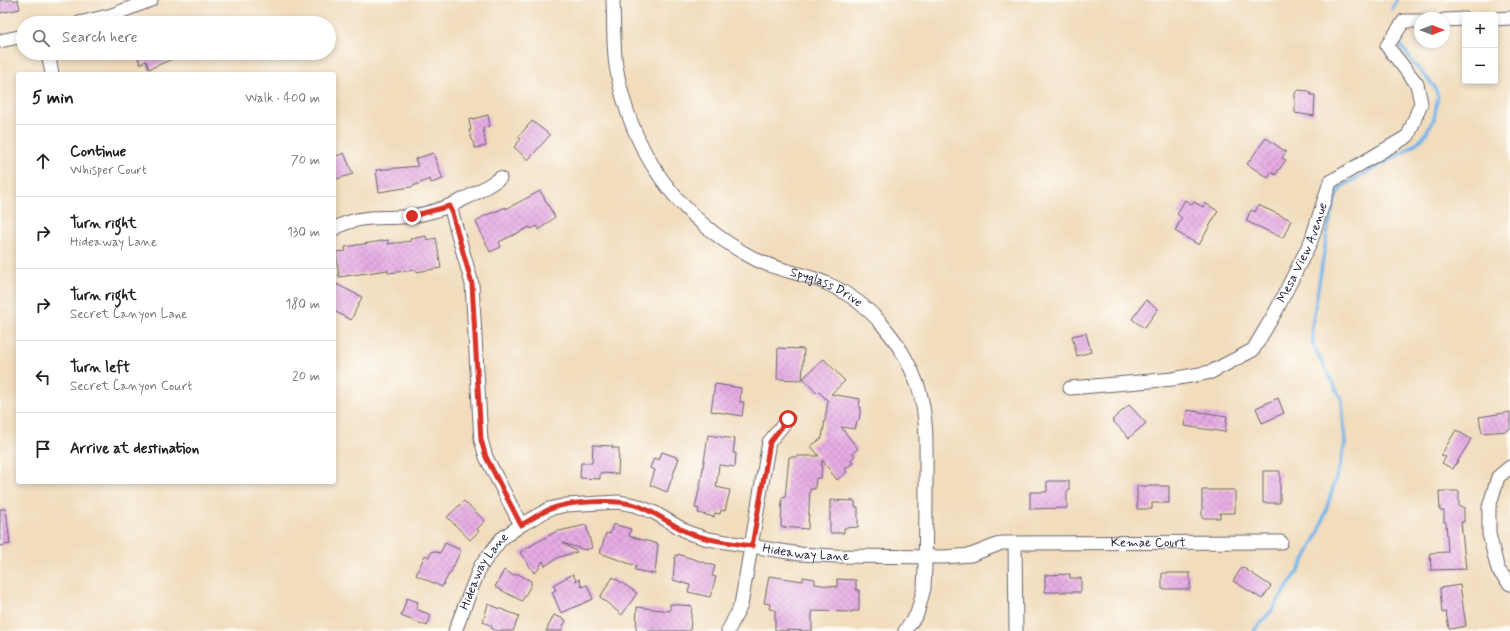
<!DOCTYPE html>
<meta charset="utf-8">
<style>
:root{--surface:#fff;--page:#f2f2f2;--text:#202124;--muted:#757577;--line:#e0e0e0}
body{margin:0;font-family:Mynerve,sans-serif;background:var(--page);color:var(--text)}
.controls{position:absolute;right:12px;top:12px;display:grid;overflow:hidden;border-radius:4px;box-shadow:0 2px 6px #0003}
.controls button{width:36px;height:36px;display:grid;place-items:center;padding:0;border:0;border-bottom:1px solid var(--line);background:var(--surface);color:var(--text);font:20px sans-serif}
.compass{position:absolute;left:1414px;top:12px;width:36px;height:36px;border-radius:50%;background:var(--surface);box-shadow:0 2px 6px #0003;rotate:90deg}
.stop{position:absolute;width:12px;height:12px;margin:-9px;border:3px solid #d93025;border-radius:50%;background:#fff}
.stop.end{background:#d93025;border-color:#fff;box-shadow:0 1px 4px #0008}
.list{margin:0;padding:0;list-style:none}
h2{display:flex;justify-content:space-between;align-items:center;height:52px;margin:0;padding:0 16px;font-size:17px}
h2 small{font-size:13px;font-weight:400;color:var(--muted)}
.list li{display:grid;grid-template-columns:26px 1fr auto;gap:12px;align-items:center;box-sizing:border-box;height:72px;padding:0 16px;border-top:1px solid var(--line)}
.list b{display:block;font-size:15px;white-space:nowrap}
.list p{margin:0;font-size:13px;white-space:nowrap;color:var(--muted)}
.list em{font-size:13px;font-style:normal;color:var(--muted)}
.icon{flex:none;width:22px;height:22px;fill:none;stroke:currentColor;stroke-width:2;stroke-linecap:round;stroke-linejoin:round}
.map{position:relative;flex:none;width:1510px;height:631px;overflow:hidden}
.search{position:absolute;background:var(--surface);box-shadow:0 2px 6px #0003;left:16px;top:16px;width:320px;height:44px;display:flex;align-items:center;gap:10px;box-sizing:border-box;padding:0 14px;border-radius:22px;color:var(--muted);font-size:15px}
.panel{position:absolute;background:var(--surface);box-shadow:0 2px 6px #0003;left:16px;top:72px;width:320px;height:412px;border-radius:4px}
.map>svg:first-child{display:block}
</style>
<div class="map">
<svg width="1510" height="631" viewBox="0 0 1510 631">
<defs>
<pattern id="building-cross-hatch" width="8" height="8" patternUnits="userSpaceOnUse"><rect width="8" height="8" fill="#e6ace3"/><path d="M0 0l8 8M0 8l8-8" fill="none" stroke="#c594c4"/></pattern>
</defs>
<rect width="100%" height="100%" fill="#fdfcf7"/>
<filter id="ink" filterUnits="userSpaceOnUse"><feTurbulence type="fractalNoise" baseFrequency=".025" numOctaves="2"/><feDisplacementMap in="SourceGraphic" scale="8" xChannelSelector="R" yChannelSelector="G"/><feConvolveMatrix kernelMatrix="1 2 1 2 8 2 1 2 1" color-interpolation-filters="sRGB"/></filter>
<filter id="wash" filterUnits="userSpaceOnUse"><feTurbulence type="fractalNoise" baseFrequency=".012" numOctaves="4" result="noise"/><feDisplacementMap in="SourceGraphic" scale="16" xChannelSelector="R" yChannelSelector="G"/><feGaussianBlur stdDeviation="0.9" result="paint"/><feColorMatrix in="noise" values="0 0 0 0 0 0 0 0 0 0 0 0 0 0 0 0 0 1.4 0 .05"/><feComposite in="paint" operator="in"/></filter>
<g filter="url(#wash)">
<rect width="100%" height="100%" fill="#f1dcbc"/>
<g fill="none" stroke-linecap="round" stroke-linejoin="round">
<path stroke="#77b6eb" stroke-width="3.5" d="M1392 9 1397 0
M1254 631 1272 610 1300 568 1319 532 1341 462 1345 444 1342 400 1313 345 1312 326 1328 228 1335 199 1341 187 1404 152 1423 138 1434 119 1438 96 1434 86 1414 64 1399 42"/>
</g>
<g id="blocks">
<path fill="url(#building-cross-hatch)" d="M0 0H18L20 9 0 13Z
M136 53H186L149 69 146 61 140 64Z
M1299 90 1309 91 1311 95H1315L1314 116 1295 113V93Z
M488 115 490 126 483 128 486 146 475 148 469 130H471L469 120Z
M532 121 550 135 528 160 514 147 521 139 518 137Z
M1266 138 1286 152 1282 158 1286 160 1275 175 1272 172 1268 178 1247 164Z
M344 153 353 174 334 180V157Z
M433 153 443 179 431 183 430 179 411 187 379 192 376 170 418 166 415 159Z
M540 191 555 217 539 230 537 226 531 229 530 227 499 242 501 247 490 252 476 222 482 217 506 207V209Z
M1185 200 1192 205 1194 202 1203 207 1205 203 1218 211 1199 245 1175 231 1182 218 1177 214Z
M1258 205 1291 220 1283 238 1246 221 1251 210 1255 212Z
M426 236 427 240 436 238 441 268 416 272V270L388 273V270L339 277 336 252 346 251 345 247 388 240V244L411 241 410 239Z
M334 283 362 297 351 320 334 311Z
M1146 300 1158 309 1144 328 1132 319Z
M1086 333 1091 352 1077 356 1072 336Z
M778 348 804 349 802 380 777 379Z
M824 359 845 381 831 394 860 399 859 407H861L859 421H857L855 429 841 427 858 449 853 453 855 456 850 460 853 463 845 469 847 472 837 480 822 460 821 478H816L815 489H810L808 529 781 527 782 497 785 498 789 457H796V456H819L811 446 822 438 828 401 818 391 816 393 803 378Z
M715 384 741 388 740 402H744L742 416 711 411Z
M1278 398 1284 413 1262 423 1256 408Z
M1129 405 1146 423 1129 438 1112 420Z
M1187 410 1227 416 1225 432 1184 426Z
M1510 412V429H1508V431L1482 433 1479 417Z
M1456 430 1471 439 1453 469 1442 463 1446 457 1441 455Z
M708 435 735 439 733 453H736L735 467 719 465 716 487 730 490 725 511 721 510 720 514 715 513 714 517 698 513 699 509 695 508 701 481Z
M593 445 613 446 612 448H619L618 474 600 473V479L580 478 581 463H592Z
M662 452 679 458 667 492 650 485 655 470 650 468 654 458 659 460Z
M1263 471H1280V503H1263Z
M1047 481H1069V491H1067V508L1030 509V492H1047Z
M1137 486H1169V503H1152V509H1137Z
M1202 490H1235V513H1220V518H1202Z
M1439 491H1459V507H1464V522H1461L1466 569 1431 570 1430 553 1448 552 1446 522H1444V511H1440Z
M830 500 855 501V507H858V527L844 528V533H830Z
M464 501 485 521 477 529 479 531 470 540 447 517Z
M0 509H6L10 544 0 546Z
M613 524 631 529 629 536 658 544 655 574 635 570 636 566 600 553 606 533 610 534Z
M586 525 592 548 585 550 563 543 577 552 559 557 545 566 543 561 538 570 534 573 520 552 555 532Z
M445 543 461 550 450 574H449L442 587 416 575 425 555 429 557 432 551 440 553Z
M678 554 715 566 712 576 716 577 710 597 688 592 690 585 673 580 675 555 677 556Z
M1242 567 1271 586 1262 599 1233 581Z
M504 570 513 575 518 574 531 581V585L522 601 495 587Z
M1162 573H1190V589H1162Z
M573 574 576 581 579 579 582 587 587 585 593 599 561 613 552 592 556 590 553 585Z
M1070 574V578H1081V592H1045V575Z
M769 576 803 581V577L815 579V584L837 587V579L856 580V590H859V611H852V612L812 611V631L775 630V610L769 609 770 604 764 603Z
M613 577 637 593 622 615 600 597Z
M1460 585 1466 626 1449 629 1446 612 1442 613 1440 588Z
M407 598 418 602 416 609 431 615 427 626 401 616Z
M488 604 519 616 513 631H497L491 628 492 626 483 622Z
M670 604 692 606 690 631H636L637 607 670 611Z
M554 615 566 620 561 631H546Z"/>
</g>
</g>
<g filter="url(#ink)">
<use href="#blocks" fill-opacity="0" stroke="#6a6368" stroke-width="1"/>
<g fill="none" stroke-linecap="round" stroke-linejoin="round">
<g stroke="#6a6368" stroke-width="15">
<g id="street">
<path id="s1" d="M613 0C614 22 613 45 616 66 630 151 678 219 755 259 777 271 805 273 828 284 871 303 902 342 918 386 928 416 926 450 926 481 926 517 926 552 924 588L917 614 905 631"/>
<path d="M1495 19 1510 18"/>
<path d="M1444 20 1465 19"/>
<path d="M79 23 112 15 151 0"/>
<path d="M0 41 23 36"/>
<path d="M48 53 52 74"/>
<path d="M450 206 472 284 481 440 486 457 521 525"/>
<path d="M334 229C359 213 386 220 412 216 445 211 473 196 500 178"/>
<path id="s2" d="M1070 388 1173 379 1211 372 1253 350 1276 311 1311 241 1330 182 1408 136 1421 103 1417 84 1387 46 1404 21H1420"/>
<path d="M1510 467 1498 477 1489 507V534L1498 570 1510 584"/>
<path d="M1015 543 1016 631"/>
<path id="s3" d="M455 631 480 567 501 539 521 525 549 509 566 505 618 502 635 505 655 513 689 533 708 539 800 554 834 556 944 557 971 555 1002 543 1281 542"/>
<path d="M728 631 741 605 769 442 788 419"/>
</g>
</g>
<use href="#street" stroke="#fff" stroke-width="13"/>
</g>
</g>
<g fill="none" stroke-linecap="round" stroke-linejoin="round" filter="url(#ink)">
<path stroke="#d93025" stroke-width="5" d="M412 216 450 206 472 284 481 440 486 457 521 525C530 520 539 514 548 510 568 501 614 499 635 505 655 511 671 525 689 533 709 541 732 543 752 546L770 442 788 419"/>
</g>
<g text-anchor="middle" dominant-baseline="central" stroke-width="4" stroke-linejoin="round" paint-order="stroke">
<g font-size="13" fill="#22223b" stroke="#fdfcf7">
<text stroke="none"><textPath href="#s2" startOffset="299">Mesa View Avenue</textPath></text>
<text stroke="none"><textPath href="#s1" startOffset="390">Spyglass Drive</textPath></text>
<text stroke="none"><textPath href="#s3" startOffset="772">Kemae Court</textPath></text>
<text stroke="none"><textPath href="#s3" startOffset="427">Hideaway Lane</textPath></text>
<text stroke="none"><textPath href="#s3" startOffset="67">Hideaway Lane</textPath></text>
</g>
</g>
</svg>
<div class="controls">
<button>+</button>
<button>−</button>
</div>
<svg class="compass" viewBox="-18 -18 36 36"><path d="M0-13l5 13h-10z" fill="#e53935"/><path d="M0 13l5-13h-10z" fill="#757577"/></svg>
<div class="stop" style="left:788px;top:419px"></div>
<div class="stop end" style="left:412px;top:216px"></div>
<div class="search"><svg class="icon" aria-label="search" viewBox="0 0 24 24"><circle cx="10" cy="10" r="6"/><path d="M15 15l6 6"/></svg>Search here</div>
<section class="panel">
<h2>5 min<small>Walk · 400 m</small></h2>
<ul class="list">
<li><svg class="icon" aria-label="ahead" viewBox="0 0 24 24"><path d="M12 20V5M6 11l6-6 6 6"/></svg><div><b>Continue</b><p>Whisper Court</p></div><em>70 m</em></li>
<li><svg class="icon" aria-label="right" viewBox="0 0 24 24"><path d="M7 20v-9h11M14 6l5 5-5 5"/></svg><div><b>Turn right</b><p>Hideaway Lane</p></div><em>130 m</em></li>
<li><svg class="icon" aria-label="right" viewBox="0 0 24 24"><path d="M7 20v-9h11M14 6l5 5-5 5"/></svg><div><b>Turn right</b><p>Secret Canyon Lane</p></div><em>180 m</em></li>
<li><svg class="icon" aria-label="left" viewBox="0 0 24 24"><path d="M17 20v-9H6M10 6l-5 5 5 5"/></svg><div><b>Turn left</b><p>Secret Canyon Court</p></div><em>20 m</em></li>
<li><svg class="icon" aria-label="arrive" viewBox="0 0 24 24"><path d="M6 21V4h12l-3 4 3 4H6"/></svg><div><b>Arrive at destination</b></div></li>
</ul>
</section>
</div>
